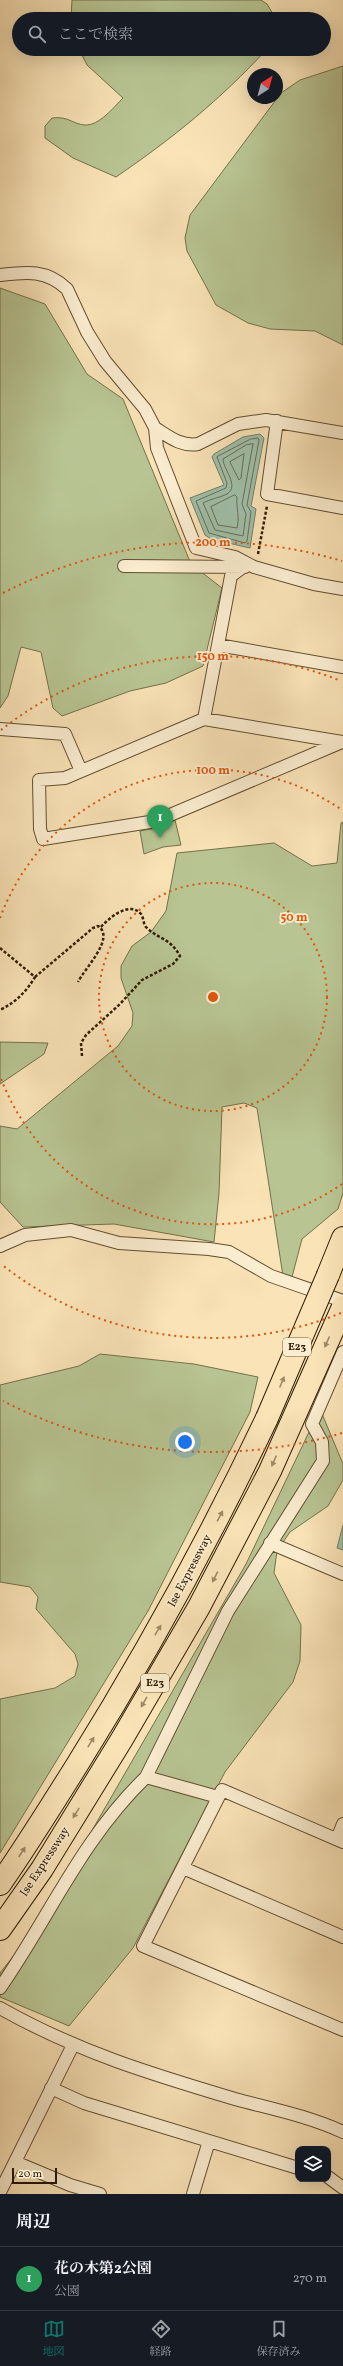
<!DOCTYPE html>
<html lang="ja">
<meta charset="utf-8">
<style>
:root{--surface:#171b24;--page:#242831;--text:#f1f3f6;--muted:#9ea1a6;--line:#363941;--accent:#0f766e}
body{margin:0;font-family:Vollkorn,"Noto Serif JP",serif;background:var(--page);color:var(--text)}
.controls{position:absolute;right:12px;bottom:12px;display:grid;overflow:hidden;border-radius:8px;box-shadow:0 4px 16px #0002}
.controls button{width:36px;height:36px;display:grid;place-items:center;padding:0;border:0;border-bottom:1px solid var(--line);background:var(--surface);color:var(--text);font:20px sans-serif}
.compass{position:absolute;left:247px;top:68px;width:36px;height:36px;border-radius:50%;background:var(--surface);box-shadow:0 4px 16px #0002;rotate:36deg}
.scale{position:absolute;left:12px;bottom:10px;width:45px;box-sizing:border-box;padding-left:4px;border:2px solid #2f1d03;border-top:0;font-size:11px;line-height:14px;white-space:nowrap;color:#2f1d03;-webkit-text-stroke:3px #fbedd0;paint-order:stroke}
.you{position:absolute;left:185px;top:1442px;width:14px;height:14px;margin:-10px;border:3px solid #fff;border-radius:50%;background:#1a73e8;box-shadow:0 0 0 6px #1a73e833}
.badge{display:grid;place-items:center;width:26px;height:26px;border-radius:50%;background:var(--accent);color:#fff;font-size:13px;font-weight:700}
.pin{position:absolute;translate:-50% -33px;filter:drop-shadow(0 1px 2px #0008)}
.pin::after{content:'';position:absolute;top:21px;width:14px;height:12px;background:inherit;clip-path:polygon(0 0,100% 0,50% 100%)}
.list{margin:0;padding:0;list-style:none}
h2{display:flex;justify-content:space-between;align-items:center;height:52px;margin:0;padding:0 16px;font-size:17px}
h2 small{font-size:13px;font-weight:400;color:var(--muted)}
.list li{display:grid;grid-template-columns:26px 1fr auto;gap:12px;align-items:center;box-sizing:border-box;height:64px;padding:0 16px;border-top:1px solid var(--line)}
.list b{display:block;font-size:15px;white-space:nowrap}
.list p{margin:0;font-size:13px;white-space:nowrap;color:var(--muted)}
.list em{font-size:13px;font-style:normal;color:var(--muted)}
.icon{flex:none;width:22px;height:22px;fill:none;stroke:currentColor;stroke-width:2;stroke-linecap:round;stroke-linejoin:round}
.map{position:relative;flex:none;width:343px;height:2194px;overflow:hidden}
.search{position:absolute;background:var(--surface);box-shadow:0 4px 16px #0002;left:12px;right:12px;top:12px;height:44px;display:flex;align-items:center;gap:10px;box-sizing:border-box;padding:0 14px;border-radius:22px;color:var(--muted);font-size:15px}
.sheet{height:116px;background:var(--surface)}
nav{display:flex;justify-content:space-around;align-items:center;box-sizing:border-box;height:56px;border-top:1px solid var(--line);background:var(--surface);font-size:11px;color:var(--muted)}
nav a{display:grid;justify-items:center;gap:2px}
nav .on{color:var(--accent)}
.map>svg:first-child{display:block}
</style>
<div class="map">
<svg width="343" height="2194" viewBox="0 0 343 2194">
<rect width="100%" height="100%" fill="#f9e3b7"/>
<filter id="stains"><feTurbulence type="fractalNoise" baseFrequency=".005" numOctaves="4"/><feColorMatrix values="0 0 0 0 .2 0 0 0 0 .09 0 0 0 0 .02 0 0 0 .5 -.17"/></filter>
<radialGradient id="worn" r=".72"><stop offset=".6" stop-color="#630" stop-opacity="0"/><stop offset="1" stop-color="#630" stop-opacity=".3"/></radialGradient>
<path fill="#b8c593" stroke="#74714b" d="M72 0H261L267 4 276 19H71Z
M79 49H267C220 100 173 138 116 177L73 158 45 138V126L52 118C69 116 72 124 85 125 99 126 114 107 123 98L87 65Z
M343 66V345L315 331 270 329 248 323 216 305 187 251 185 238 190 215 281 93 300 80Z
M0 288 45 304 87 374 123 399 191 564 222 588 203 666 166 683 130 691 62 716 53 708 41 652 21 647 8 696 0 708Z
M175 820 181 845 163 847 144 854 140 831 156 828Z
M343 822V1193L338 1209 302 1239 292 1277 283 1276 257 1108 244 1103 222 1107 219 1193 214 1242 114 1224 23 1227 0 1202V1126L17 1129 118 1046 132 1026 133 1013 121 978V966L132 946 151 932 166 911 177 853 274 843 312 866 337 863 341 823Z
M0 1042 48 1043 44 1054 0 1084Z
M100 1354 194 1364 258 1377 250 1412 148 1611 0 1853V1699L55 1688 75 1676 78 1664 75 1654 36 1609 38 1597 30 1587 0 1582V1385L79 1366Z
M320 1409 343 1464V1480L328 1506 290 1532 277 1551 274 1573 301 1625 300 1661 293 1682 225 1772 133 1948 69 2026 0 1997V1973L35 1929 246 1564Z"/>
<path fill="#9fbfa9" stroke="#727e67" d="M260 434 264 438 251 506 256 509 250 548 211 539 205 535 190 498 224 485 212 457 214 454 243 437Z
M343 1525V1550L337 1548Z"/>
<g fill="none" stroke-linecap="round" stroke-linejoin="round">
<path stroke="#676e56" stroke-width="1" d="M251 439 258 438 259 440 247 505 251 512 247 541 245 543 209 533 196 501 226 488 227 483 217 457Z
M253 444 242 504 246 514 243 536 215 530 203 503C210 499 219 498 227 494 240 486 223 469 223 459L246 445Z
M244 454 241 478 239 480 230 462Z
M235 495 237 497C236 508 240 517 237 528L218 525 211 507Z"/>
<g stroke="#624e30" stroke-width="14">
<path id="street" d="M0 275C26 272 46 269 67 289L87 332 105 361 145 409 155 428 157 448 196 548 235 557 254 567 314 584 343 589
M277 421 267 494 343 508
M155 428C168 436 181 447 198 444L238 424 266 420 343 433
M124 566 245 567
M218 645 343 667
M204 719 231 576 243 567
M0 729 65 734 81 771
M342 742 156 821 43 839 40 829 39 780 65 778 204 719 342 742H343
M0 1246 25 1235 71 1230 119 1243 209 1249 229 1252 271 1276 343 1301
M270 1543 343 1574
M146 1777 218 1797
M337 1839 343 1824
M343 1842 222 1790 143 1946 343 2030
M183 1868 343 1937
M0 1988C50 1916 81 1840 146 1777L228 1611 323 1461 322 1442 312 1424 343 1352
M0 2008C78 2052 151 2074 235 2099 272 2109 308 2116 343 2132
M51 2088 84 2103 298 2168
M15 2162 70 2185 100 2194
M328 2177 343 2188
M0 2192 73 2045
M193 2194 209 2141"/>
</g>
<g stroke="#2f1d03" stroke-width="24">
<path id="highway" d="M328 1275 343 1238
M0 1884C27 1845 52 1805 77 1765 147 1653 210 1538 267 1418
M0 1929 42 1869 122 1739 199 1607 270 1471 343 1307"/>
</g>
<path stroke="#2f1d03" stroke-width="2.5" stroke-dasharray="3 2" stroke-linecap="butt" d="M258 554 267 506
M0 948 35 977C26 992 16 1002 0 1010
M35 977 93 928 98 926C116 938 84 969 78 982
M82 1056 81 1043 86 1035 120 1004 142 980 173 964 180 956C170 938 160 940 147 928 143 925 144 918 141 914 129 900 108 919 100 928"/>
<use href="#street" stroke="#fbedd0" stroke-width="12"/>
<use href="#highway" stroke="#f9e3b7" stroke-width="22"/>
<g stroke="#2f1d03" stroke-width="24" stroke-linecap="butt">
<path id="highway-bridge" d="M267 1418 328 1275"/>
</g>
<use href="#highway-bridge" stroke="#f9e3b7" stroke-width="22"/>
</g>
<defs><path id="oneway-solid" d="M-6-.8H1V-3.2L6.5 0L1 3.2V.8H-6Z"/></defs>
<g fill="#9e8a66">
<use href="#oneway-solid" transform="translate(327 1342) rotate(114)"/>
<use href="#oneway-solid" transform="translate(282 1382) rotate(-67)"/>
<use href="#oneway-solid" transform="translate(274 1461) rotate(114)"/>
<use href="#oneway-solid" transform="translate(220 1516) rotate(-62)"/>
<use href="#oneway-solid" transform="translate(215 1577) rotate(117)"/>
<use href="#oneway-solid" transform="translate(158 1630) rotate(-59)"/>
<use href="#oneway-solid" transform="translate(144 1702) rotate(120)"/>
<use href="#oneway-solid" transform="translate(91 1742) rotate(-58)"/>
<use href="#oneway-solid" transform="translate(76 1813) rotate(122)"/>
<use href="#oneway-solid" transform="translate(22 1852) rotate(-57)"/>
</g>
<g fill="none" stroke="#df560c" stroke-width="2" stroke-dasharray="2 4">
<circle cx="213" cy="997" r="114"/>
<path d="M342 1184A227 227 0 0 1 0 1076M0 918A227 227 0 0 1 342 810"/>
<path d="M341 1313A341 341 0 0 1 1 1264M1 730A341 341 0 0 1 341 681"/>
<path d="M342 1433A455 455 0 0 1 3 1401M3 593A455 455 0 0 1 342 561"/>
</g>
<g text-anchor="middle" dominant-baseline="central" stroke-width="3.5" stroke-linejoin="round" paint-order="stroke">
<g fill="#fbedd0" stroke="#6c5b40" stroke-width="1">
<rect x="283" y="1338" width="28" height="18" rx="3"/>
<rect x="141" y="1674" width="28" height="18" rx="3"/>
</g>
<g font-size="11" font-weight="bold" fill="#2f1d03">
<text x="297" y="1347">E23</text>
<text x="155" y="1683">E23</text>
</g>
<g font-size="12" fill="#2f1d03" stroke="#fbedd0">
<text transform="translate(190 1571) rotate(-62)">Ise Expressway</text>
<text transform="translate(45 1862) rotate(-57)">Ise Expressway</text>
</g>
</g>
<circle cx="213" cy="997" r="6" fill="#df560c" stroke="#fbedd0" stroke-width="2"/>
<g font-size="12" text-anchor="middle" font-weight="bold" fill="#df560c" stroke="#fbedd0" stroke-width="3.5" stroke-linejoin="round" paint-order="stroke">
<text x="213" y="546">200 m</text>
<text x="213" y="660">150 m</text>
<text x="213" y="774">100 m</text>
<text x="294" y="921">50 m</text>
</g>
<rect width="100%" height="100%" filter="url(#stains)"/>
<rect width="100%" height="100%" fill="url(#worn)"/>
</svg>
<div class="controls">
<button><svg class="icon" aria-label="layers" viewBox="0 0 24 24"><path d="M12 4l9 5-9 5-9-5zM3 14l9 5 9-5"/></svg></button>
</div>
<svg class="compass" viewBox="-18 -18 36 36"><path d="M0-13l5 13h-10z" fill="#e53935"/><path d="M0 13l5-13h-10z" fill="#9ea1a6"/></svg>
<div class="scale">20 m</div>
<div class="you"></div>
<div class="pin badge" style="left:160px;top:838px;background:#2e9e5b">1</div>
<div class="search"><svg class="icon" aria-label="search" viewBox="0 0 24 24"><circle cx="10" cy="10" r="6"/><path d="M15 15l6 6"/></svg>ここで検索</div>
</div>
<section class="sheet">
<h2>周辺<small></small></h2>
<ul class="list">
<li><span class="badge" style="background:#2e9e5b">1</span><div><b>花の木第2公園</b><p>公園</p></div><em>270 m</em></li>
</ul>
</section>
<nav>
<a class="on"><svg class="icon" aria-label="map" viewBox="0 0 24 24"><path d="M3 6l6-2 6 2 6-2v14l-6 2-6-2-6 2zM9 4v14M15 6v14"/></svg>地図</a>
<a><svg class="icon" aria-label="directions" viewBox="0 0 24 24"><path d="M12 3l9 9-9 9-9-9zM9 14v-3h6M13 9l2 2-2 2"/></svg>経路</a>
<a><svg class="icon" aria-label="saved" viewBox="0 0 24 24"><path d="M7 4h10v16l-5-4-5 4z"/></svg>保存済み</a>
</nav>
